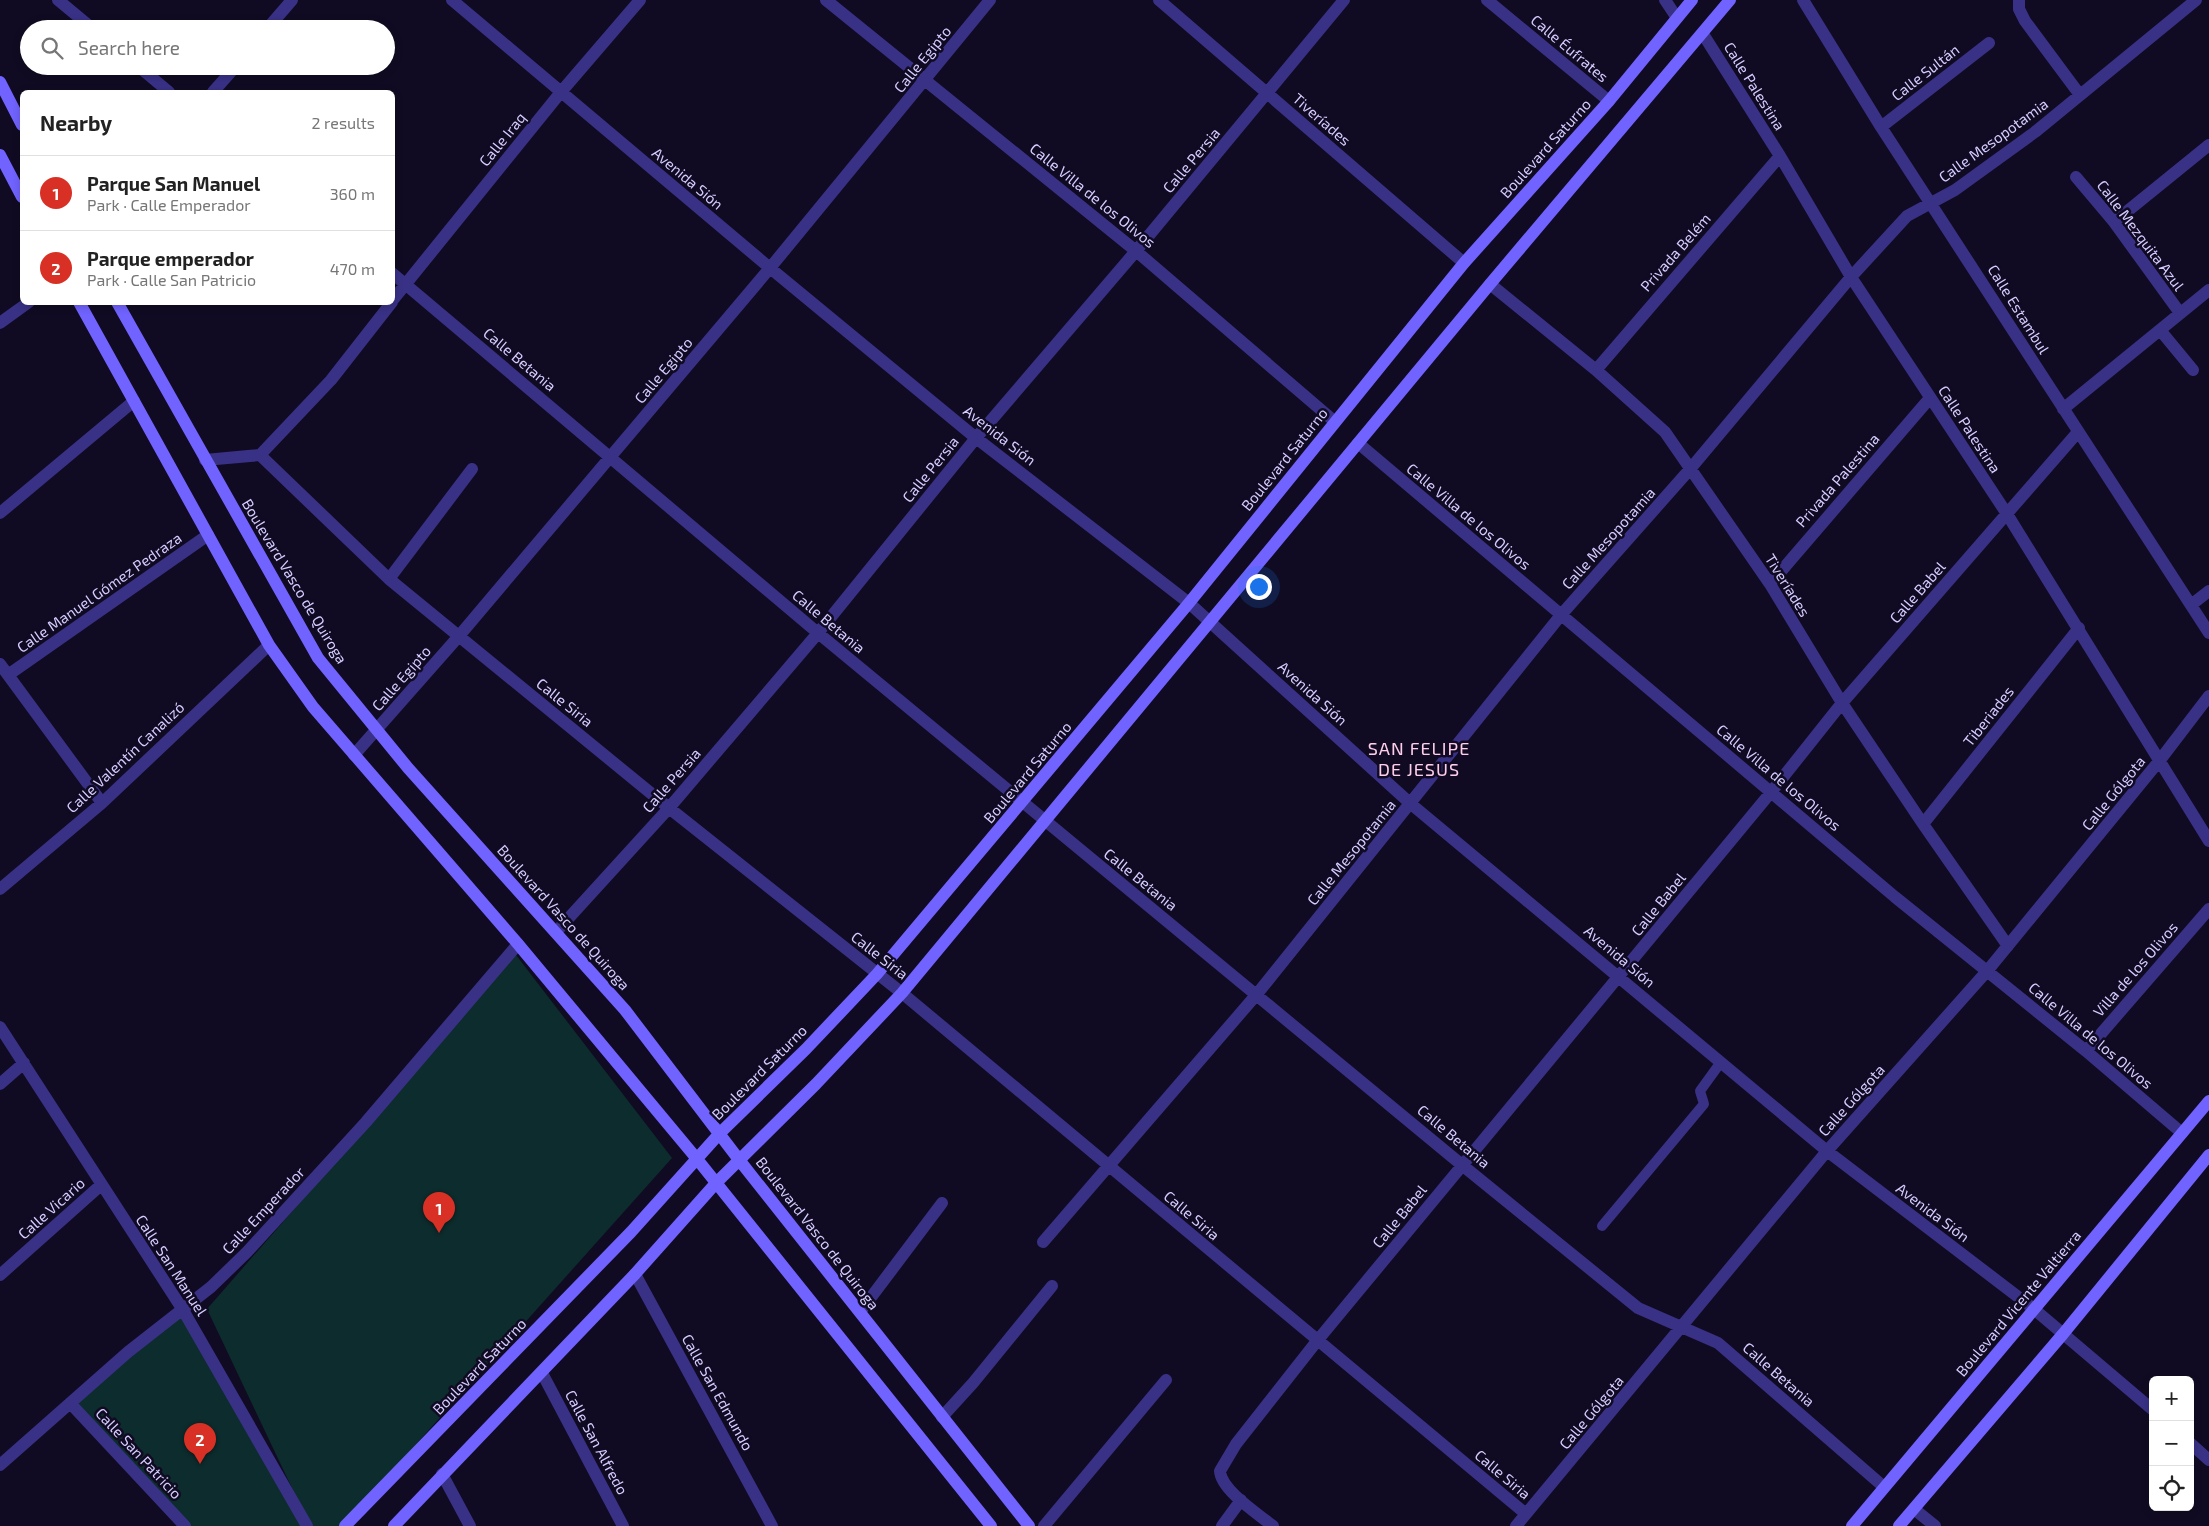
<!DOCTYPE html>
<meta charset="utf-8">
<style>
:root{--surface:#fff;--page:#f6f6f6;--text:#222;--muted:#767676;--line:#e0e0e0;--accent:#d93025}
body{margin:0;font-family:"Exo 2",sans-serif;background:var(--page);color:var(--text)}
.controls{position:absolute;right:15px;bottom:15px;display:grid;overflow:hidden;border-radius:8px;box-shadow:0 2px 8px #0003}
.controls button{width:45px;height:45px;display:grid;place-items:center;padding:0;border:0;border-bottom:1px solid var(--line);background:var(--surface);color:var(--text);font:25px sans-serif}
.you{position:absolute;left:1258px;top:586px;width:18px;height:18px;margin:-12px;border:4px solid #fff;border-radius:50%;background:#1a73e8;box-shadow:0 0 0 8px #1a73e833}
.badge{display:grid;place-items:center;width:32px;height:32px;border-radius:50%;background:var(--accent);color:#fff;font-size:16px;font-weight:700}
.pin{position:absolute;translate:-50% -41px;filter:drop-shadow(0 1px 2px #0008)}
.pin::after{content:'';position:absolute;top:26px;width:18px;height:15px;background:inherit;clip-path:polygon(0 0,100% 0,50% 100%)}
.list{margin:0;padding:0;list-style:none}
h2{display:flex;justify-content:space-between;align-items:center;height:65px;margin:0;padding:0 20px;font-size:21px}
h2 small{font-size:16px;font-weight:400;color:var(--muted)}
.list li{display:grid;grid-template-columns:32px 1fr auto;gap:15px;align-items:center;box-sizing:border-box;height:75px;padding:0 20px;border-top:1px solid var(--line)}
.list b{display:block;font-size:19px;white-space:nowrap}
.list p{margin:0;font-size:16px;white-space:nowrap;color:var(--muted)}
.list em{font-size:16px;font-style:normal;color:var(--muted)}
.icon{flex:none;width:28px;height:28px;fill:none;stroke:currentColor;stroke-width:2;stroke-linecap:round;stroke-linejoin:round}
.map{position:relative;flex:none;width:2209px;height:1526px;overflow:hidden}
.search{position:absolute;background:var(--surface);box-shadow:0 2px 8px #0003;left:20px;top:20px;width:375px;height:55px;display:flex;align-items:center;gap:12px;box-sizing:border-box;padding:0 18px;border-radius:28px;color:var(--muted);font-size:19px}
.panel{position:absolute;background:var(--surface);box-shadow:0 2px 8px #0003;left:20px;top:90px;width:375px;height:215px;border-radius:8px}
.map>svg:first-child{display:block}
</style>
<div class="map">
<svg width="2209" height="1526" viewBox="0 0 2209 1526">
<rect width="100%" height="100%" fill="#100b22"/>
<path fill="#0d2c2d" d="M516 955 672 1158 343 1526H310L207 1309Z
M183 1310 307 1526H185L70 1403Z"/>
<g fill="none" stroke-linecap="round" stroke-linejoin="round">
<path stroke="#393186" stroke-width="10" d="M1602 1226 1704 1104 1700 1091 1721 1062"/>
<path stroke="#393186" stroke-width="12" d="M58 0 93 29
M452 0 770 268 976 438 1189 603 1411 804 1827 1151 2034 1309 2153 1410
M826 0 1136 251 1334 421
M1159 0 1464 263
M1487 0 1609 101
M1665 0 1677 18
M1803 0 1881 127 2209 633
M2019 0V9L2025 21 2080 95
M267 29 292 0
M1703 34 1780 156 1851 277 2007 514 2209 841
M138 66 169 92
M213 92 236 66
M1881 127 1989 43
M2076 177 2114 222 2180 313
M2114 222 2209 145
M392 273 818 633 1462 1165 1638 1308 1718 1343 1884 1487
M1490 284 1596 370 1665 432 1770 584 1842 703 1923 824 2008 946
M392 301 561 92 640 0
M0 323 29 302
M2160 330 2193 370
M1596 370 1780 156
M2063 409 2209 290
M1358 443 1895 897 2086 1051 2182 1133
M260 455 331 380 392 302
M205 460 260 455 389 579 669 808 902 993 1526 1514
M0 513 134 401
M389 579 472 469
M1770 584 1930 398
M2191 605 2209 591
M0 664 102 803
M8 675 208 535
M354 755 459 636 770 268 990 0
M1923 824 2079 628
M0 889 102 803 269 645
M556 932 669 808 818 633 976 438 1136 251 1344 0
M0 1027 183 1310 307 1526
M2086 1051 2209 909
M0 1084 24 1063
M1043 1242 1257 994 1561 615 1691 468 1851 277 1907 216 1955 190 2035 132 2196 0
M635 1274 772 1526
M0 1275 101 1185
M860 1312 942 1203
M542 1373 623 1526
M70 1403 185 1526
M942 1417 973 1383 1052 1286
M2190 1443 2209 1460
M0 1465 128 1352 211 1287 247 1252 366 1122 518 944
M442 1474 470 1526
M1914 1509 1935 1526
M1044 1526 1166 1380
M1222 1526 1241 1500
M1273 1526C1258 1514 1221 1490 1220 1471L1236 1444 1317 1341 1772 791 1842 703 2078 432
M1516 1526 1827 1151 1988 970 2160 760 2209 696"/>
<path stroke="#7163ff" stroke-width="12" d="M0 82 22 125
M0 155 22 197
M79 302 269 645 313 707 518 944 697 1159 991 1526
M117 302 318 658 408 768 625 1010 740 1161 1029 1526
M345 1526 631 1232 720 1133 806 1049 877 974 1189 603 1464 263 1609 101 1692 0
M394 1526 635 1274 716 1183 816 1084 902 993 1490 284 1730 0
M1852 1526 2209 1101
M1899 1526 2063 1334 2209 1155"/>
</g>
<g text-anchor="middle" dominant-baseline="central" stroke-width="5" stroke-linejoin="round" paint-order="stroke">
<g font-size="15" fill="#d5ccff" stroke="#100b22">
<text transform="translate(1570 48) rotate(40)">Calle Éufrates</text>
<text transform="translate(922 59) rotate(-51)">Calle Egipto</text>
<text transform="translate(1925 72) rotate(-38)">Calle Sultán</text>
<text transform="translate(1755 86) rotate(58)">Calle Palestina</text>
<text transform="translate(1322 119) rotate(41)">Tiveríades</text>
<text transform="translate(502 139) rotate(-51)">Calle Iraq</text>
<text transform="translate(1993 140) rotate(-36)">Calle Mesopotamia</text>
<text transform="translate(1545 148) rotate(-48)">Boulevard Saturno</text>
<text transform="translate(1191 160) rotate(-50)">Calle Persia</text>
<text transform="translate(688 178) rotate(40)">Avenida Sión</text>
<text transform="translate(1093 195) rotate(39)">Calle Villa de los Olivos</text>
<text transform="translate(2141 235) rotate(53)">Calle Mezquita Azul</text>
<text transform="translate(1675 252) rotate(-49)">Privada Belém</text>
<text transform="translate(2019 309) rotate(58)">Calle Estambul</text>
<text transform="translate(520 359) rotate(40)">Calle Betania</text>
<text transform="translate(663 370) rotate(-50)">Calle Egipto</text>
<text transform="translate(1970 429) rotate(57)">Calle Palestina</text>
<text transform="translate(1000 435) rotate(38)">Avenida Sión</text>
<text transform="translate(1284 459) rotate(-51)">Boulevard Saturno</text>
<text transform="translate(930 469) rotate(-51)">Calle Persia</text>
<text transform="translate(1837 480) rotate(-49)">Privada Palestina</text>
<text transform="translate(1469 516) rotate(40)">Calle Villa de los Olivos</text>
<text transform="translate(1608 538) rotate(-48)">Calle Mesopotamia</text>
<text transform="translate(295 581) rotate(59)">Boulevard Vasco de Quiroga</text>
<text transform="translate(1788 585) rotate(58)">Tiveríades</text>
<text transform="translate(99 592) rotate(-35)">Calle Manuel Gómez Pedraza</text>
<text transform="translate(1917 592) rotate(-49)">Calle Babel</text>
<text transform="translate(829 621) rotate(40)">Calle Betania</text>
<text transform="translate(401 678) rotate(-49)">Calle Egipto</text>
<text transform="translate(1313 693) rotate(42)">Avenida Sión</text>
<text transform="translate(565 702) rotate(39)">Calle Siria</text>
<text transform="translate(1988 716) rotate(-52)">Tiberiades</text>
<text transform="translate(125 757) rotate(-43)">Calle Valentín Canalizó</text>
<text transform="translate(1027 772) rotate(-50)">Boulevard Saturno</text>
<text transform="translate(1779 777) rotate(40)">Calle Villa de los Olivos</text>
<text transform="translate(671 780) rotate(-49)">Calle Persia</text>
<text transform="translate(2113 793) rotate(-51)">Calle Gólgota</text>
<text transform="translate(1351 852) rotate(-51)">Calle Mesopotamia</text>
<text transform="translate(1141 879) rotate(39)">Calle Betania</text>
<text transform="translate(1658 904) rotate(-51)">Calle Babel</text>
<text transform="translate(564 917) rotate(48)">Boulevard Vasco de Quiroga</text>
<text transform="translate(880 955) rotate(38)">Calle Siria</text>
<text transform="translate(1620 956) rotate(40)">Avenida Sión</text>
<text transform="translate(2135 969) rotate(-49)">Villa de los Olivos</text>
<text transform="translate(2091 1035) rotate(40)">Calle Villa de los Olivos</text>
<text transform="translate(759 1072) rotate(-45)">Boulevard Saturno</text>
<text transform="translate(1851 1100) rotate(-48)">Calle Gólgota</text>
<text transform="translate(1454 1136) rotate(40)">Calle Betania</text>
<text transform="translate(51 1208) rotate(-42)">Calle Vicario</text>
<text transform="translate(263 1210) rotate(-47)">Calle Emperador</text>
<text transform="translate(1933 1212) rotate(37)">Avenida Sión</text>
<text transform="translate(1192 1215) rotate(40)">Calle Siria</text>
<text transform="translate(1399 1216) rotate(-51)">Calle Babel</text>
<text transform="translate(818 1233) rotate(52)">Boulevard Vasco de Quiroga</text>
<text transform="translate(172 1265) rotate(57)">Calle San Manuel</text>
<text transform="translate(2018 1303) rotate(-50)">Boulevard Vicente Valtierra</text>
<text transform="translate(479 1366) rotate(-46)">Boulevard Saturno</text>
<text transform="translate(1779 1374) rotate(41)">Calle Betania</text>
<text transform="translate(718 1392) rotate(61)">Calle San Edmundo</text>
<text transform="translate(1591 1412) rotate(-50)">Calle Gólgota</text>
<text transform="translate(597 1442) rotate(62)">Calle San Alfredo</text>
<text transform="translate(139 1453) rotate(47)">Calle San Patricio</text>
<text transform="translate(1503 1474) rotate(40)">Calle Siria</text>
</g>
<g font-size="18" letter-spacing="1" fill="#ffceea" stroke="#100b22">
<text x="1419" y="748">SAN FELIPE<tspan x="1419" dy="21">DE JESUS</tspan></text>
</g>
</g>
</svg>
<div class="controls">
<button>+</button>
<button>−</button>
<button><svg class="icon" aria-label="locate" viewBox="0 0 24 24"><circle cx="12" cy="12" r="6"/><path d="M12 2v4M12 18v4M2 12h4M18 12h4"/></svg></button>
</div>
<div class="you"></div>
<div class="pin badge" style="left:439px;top:1233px">1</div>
<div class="pin badge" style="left:200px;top:1464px">2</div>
<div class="search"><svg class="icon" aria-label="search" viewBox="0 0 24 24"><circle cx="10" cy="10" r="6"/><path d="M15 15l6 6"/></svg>Search here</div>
<section class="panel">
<h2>Nearby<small>2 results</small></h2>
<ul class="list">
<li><span class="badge">1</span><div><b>Parque San Manuel</b><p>Park · Calle Emperador</p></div><em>360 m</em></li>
<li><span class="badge">2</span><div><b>Parque emperador</b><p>Park · Calle San Patricio</p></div><em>470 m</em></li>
</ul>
</section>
</div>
